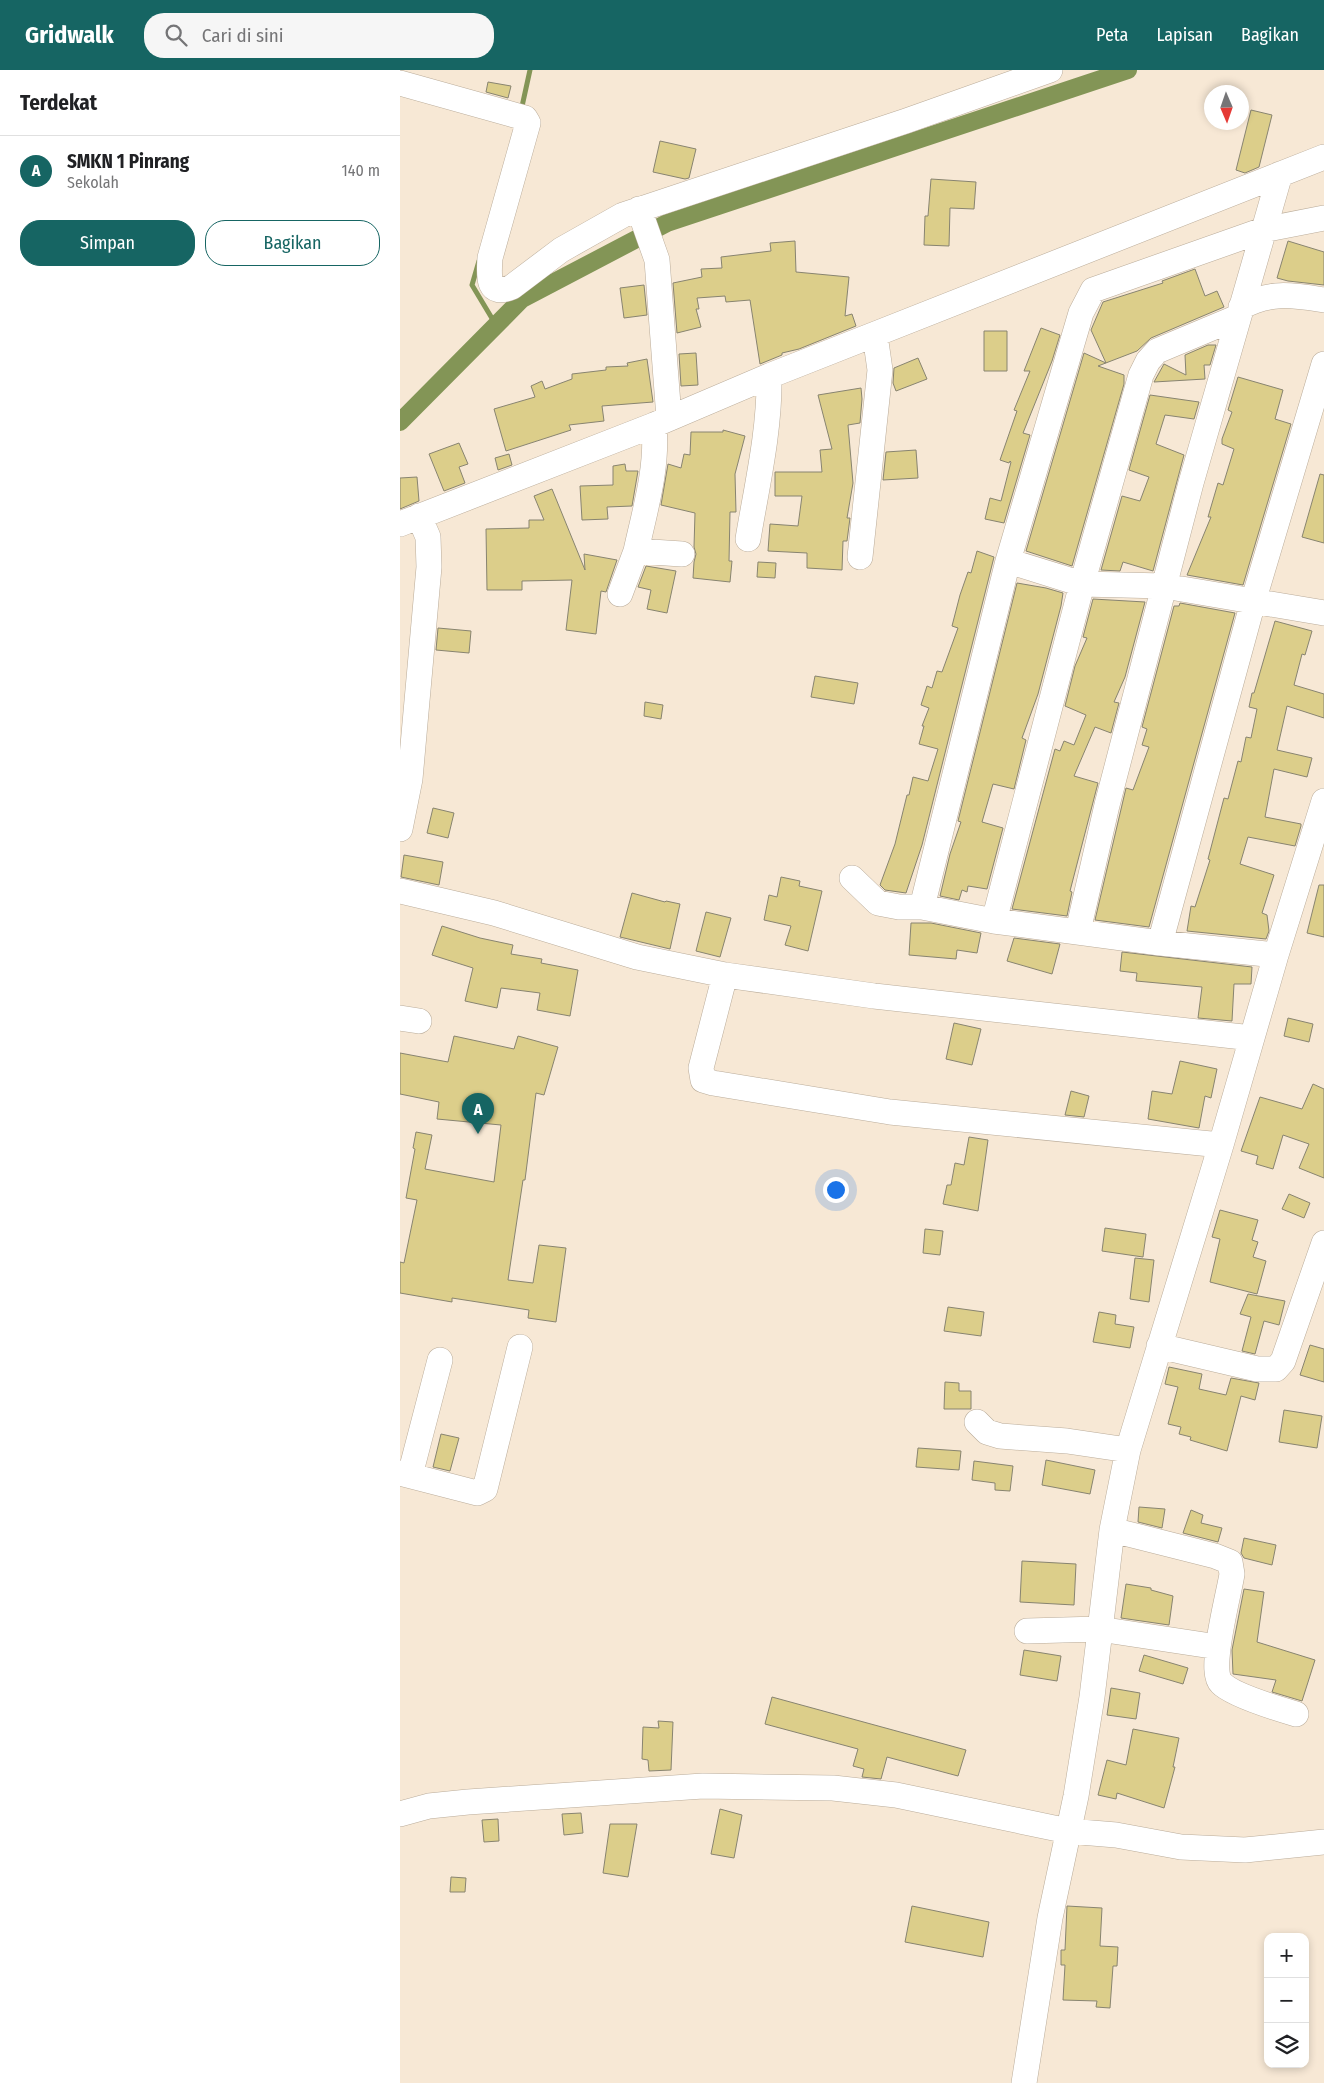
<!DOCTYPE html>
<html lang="id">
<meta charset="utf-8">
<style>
:root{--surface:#fff;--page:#f6f6f6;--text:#202124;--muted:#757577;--line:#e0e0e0;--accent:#166563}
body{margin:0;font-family:"Fira Sans Condensed",sans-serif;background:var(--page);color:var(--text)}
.controls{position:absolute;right:15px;bottom:15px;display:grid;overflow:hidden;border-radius:10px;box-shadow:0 2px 8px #0003}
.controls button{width:45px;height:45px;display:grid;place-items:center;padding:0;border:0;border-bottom:1px solid var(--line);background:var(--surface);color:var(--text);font:25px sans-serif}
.compass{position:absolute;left:804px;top:15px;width:45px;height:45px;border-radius:50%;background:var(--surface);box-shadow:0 2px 8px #0003;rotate:178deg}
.you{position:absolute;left:435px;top:1119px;width:18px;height:18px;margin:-12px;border:4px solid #fff;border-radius:50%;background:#1a73e8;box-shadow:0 0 0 8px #1a73e833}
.badge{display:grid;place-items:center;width:32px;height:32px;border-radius:50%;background:var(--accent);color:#fff;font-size:16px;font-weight:700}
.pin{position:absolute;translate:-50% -41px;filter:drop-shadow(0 1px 2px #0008)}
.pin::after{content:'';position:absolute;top:26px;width:18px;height:15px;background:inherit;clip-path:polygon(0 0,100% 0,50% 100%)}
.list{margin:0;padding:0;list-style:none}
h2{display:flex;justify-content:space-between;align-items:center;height:65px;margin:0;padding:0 20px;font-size:21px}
h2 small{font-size:16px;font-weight:400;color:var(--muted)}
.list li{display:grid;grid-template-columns:32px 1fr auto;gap:15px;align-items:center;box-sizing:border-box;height:70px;padding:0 20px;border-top:1px solid var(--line)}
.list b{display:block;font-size:19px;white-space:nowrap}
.list p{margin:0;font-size:16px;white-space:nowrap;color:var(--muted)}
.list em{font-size:16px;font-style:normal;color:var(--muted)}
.actions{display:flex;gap:10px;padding:15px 20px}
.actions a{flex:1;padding:11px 0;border:1px solid var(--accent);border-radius:20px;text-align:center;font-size:18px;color:var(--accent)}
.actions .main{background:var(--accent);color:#fff}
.icon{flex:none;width:28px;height:28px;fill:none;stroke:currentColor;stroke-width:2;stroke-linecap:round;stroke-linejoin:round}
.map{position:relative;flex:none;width:924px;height:2013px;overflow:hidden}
header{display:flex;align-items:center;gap:30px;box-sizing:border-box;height:70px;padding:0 25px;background:var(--accent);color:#fff}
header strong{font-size:24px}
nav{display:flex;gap:28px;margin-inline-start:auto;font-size:18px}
.search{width:350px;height:45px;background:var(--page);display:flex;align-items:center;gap:12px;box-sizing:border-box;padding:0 18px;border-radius:20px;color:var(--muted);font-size:19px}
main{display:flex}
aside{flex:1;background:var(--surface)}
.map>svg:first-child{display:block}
</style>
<header>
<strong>Gridwalk</strong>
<div class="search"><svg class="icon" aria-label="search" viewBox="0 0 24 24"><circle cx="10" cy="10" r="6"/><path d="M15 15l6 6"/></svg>Cari di sini</div>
<nav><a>Peta</a><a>Lapisan</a><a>Bagikan</a></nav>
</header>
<main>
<aside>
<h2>Terdekat<small></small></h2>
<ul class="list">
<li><span class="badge">A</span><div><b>SMKN 1 Pinrang</b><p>Sekolah</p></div><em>140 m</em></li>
</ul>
<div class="actions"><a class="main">Simpan</a><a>Bagikan</a></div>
</aside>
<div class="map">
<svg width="924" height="2013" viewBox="0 0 924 2013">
<rect width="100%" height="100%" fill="#f7e8d5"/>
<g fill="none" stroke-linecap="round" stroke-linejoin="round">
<path stroke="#839556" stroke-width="5" d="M121 41 130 0
M79 191 72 215 96 255"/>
<path stroke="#839556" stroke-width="18" d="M0 352 122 229 267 153 728 0"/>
</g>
<path fill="#dcce8a" stroke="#888470" d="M88 12 111 16 108 28 86 22Z
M851 40 872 45 859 97 845 103 836 100Z
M260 71 296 79 289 108 285 109 253 102Z
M531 109 576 112 574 139 550 138 549 176 524 175 525 146H528Z
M395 171 396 202 449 207 445 246 452 244 456 256 399 279 382 283V285L360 294 350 230 326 232 325 226 297 228 299 239H296L301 257 277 263 273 213 302 207 301 199 322 198 321 187 371 181 370 173Z
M888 171 924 182V215L888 211 877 208Z
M795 199 805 226 817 221 824 237 751 268 737 281 698 296 724 305V314L672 496 626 481 684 283 706 293 691 260 703 232 763 213 762 211Z
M244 215 247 245 224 248 220 218Z
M641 258 660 265 652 291 623 363 630 365 604 453 585 449 590 428 601 431 611 392 610 391 609 393 600 390 617 341 614 340 630 301H624Z
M584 261H607V301H584Z
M808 275H816L810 295H804L805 309 754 312 764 294 786 305 785 285Z
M296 283 298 315 281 316 279 284Z
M518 288 527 309 496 321 493 313 494 298Z
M247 289 253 332 202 336 204 351 169 355 171 360 106 381 94 339 135 327 131 316 142 311 145 319 172 309V304L206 300V297L228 296 227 293Z
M838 307 883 320 875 349 891 354 843 515 787 505 811 447H808L818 413 823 415 834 379 822 374V369L832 342 828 340Z
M461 318 462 329 460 353 448 355 453 413 447 448H450L447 471H443L442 500 407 498V483L368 481 370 454 398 456 402 426H375V402H422L420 380 432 379 418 325Z
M750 325 799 332 794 349 765 345 756 374 784 385 753 501 723 492 720 501 701 500 722 426 740 431 749 407 729 400Z
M323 360 345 366 335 404 336 442H330L329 491H332L330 512 293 508 294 492 296 484 294 477 295 443 261 435 268 394 281 398 284 384 290 385 291 362H323Z
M59 373 68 394 59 397 65 413 44 421 29 384Z
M516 380 518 408 483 410 486 382Z
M109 384 112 395 98 400 95 388Z
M225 394 226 401H238L232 436 207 437 208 449 182 450 180 416 213 415V396Z
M920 404 924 405V473L902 467Z
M17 407 19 431 0 439V408Z
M152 419 185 500 184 484 217 490 206 522 201 521 196 564 166 560 172 510 122 511V520H87L86 459 129 458V450H144L134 426Z
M577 481 594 487 522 775 506 823 485 820 480 815 495 774 507 725H509L513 707 528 711 538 679 519 674 524 656H522L529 638 521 635 527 616 532 618 537 601 542 602 558 558 552 556 560 525 568 502 571 503Z
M358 492 376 493 375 508 357 507Z
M246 496 276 501 267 543 247 539 251 520 238 517Z
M617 513 646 518 663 523 661 536 638 624 622 668 626 670 614 719 593 714 582 752 603 758 587 819 568 816 567 822 562 820 559 830 540 826 550 784 561 752 558 751Z
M693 529 745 532 725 607 714 632 719 633 711 663 695 657 674 706 698 713 670 821 672 822 667 846 612 839 655 679 660 681 664 671 674 675 686 645 665 636 675 596 687 568 683 567Z
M780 533 835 543 749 857 695 850 726 718 733 720 749 677 742 675 747 659 742 657 774 536H779Z
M875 551 912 561 905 585 902 584 894 615 924 624V648L887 636 877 680 912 688 907 707 874 699 865 747 901 754V756L895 776 848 767 840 794 874 805 862 843 867 845 869 861 866 869 787 861 791 836 795 837 810 790 808 789 824 728 828 729 838 691 841 692 846 667 851 668 857 639 849 637 852 623H854Z
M38 558 71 561 69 583 36 580Z
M415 606 458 613 454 634 411 627Z
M245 632 263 635 261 649 244 646Z
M33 738 54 743 48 768 27 763Z
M4 785 43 792 39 815 1 807Z
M381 807 400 811 399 816 422 821 408 881 385 875 391 856 364 850 369 825 377 827Z
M919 815H924V867L907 863Z
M232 823 265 832 266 831 280 834 270 879 220 867Z
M306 842 331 848 320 887 296 881Z
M511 853H531L581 863 577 883 557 880 556 889 509 885Z
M42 856 80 868 113 875 111 884 142 889 141 893 178 900 170 946 137 940 140 923 101 918 97 938 65 931 73 898 32 885Z
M614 868 660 874 652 904 607 891Z
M722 882 852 897 851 914H834L832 951 798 948 802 917 736 911 737 903 720 901Z
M888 948 913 954 909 972 884 966Z
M554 953 581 959 572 995 546 989Z
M54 966 114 979 118 966 158 977 144 1025 136 1023 125 1110H123L108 1210 133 1213 139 1175 166 1178 156 1252 128 1248 129 1240 52 1228V1232L0 1223V1192L4 1193 17 1130 6 1128 15 1079 13 1078 16 1062 32 1065 25 1099 94 1112 101 1055 37 1049 39 1032 0 1024V983L48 992Z
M780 991 817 999 811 1028 805 1026 799 1058 748 1049 752 1021 772 1024Z
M913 1014 924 1019V1108L899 1098 909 1074 883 1065 873 1099 856 1094 858 1086 841 1081 860 1027 902 1039Z
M671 1021 689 1026 684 1047 665 1045Z
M569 1067 588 1070 578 1141 543 1134 547 1115H551L555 1093 564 1095Z
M889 1124 910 1133 904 1148 882 1139Z
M820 1140 858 1150 852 1170 858 1172 853 1187 866 1191 857 1224 810 1212 820 1169 812 1167Z
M705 1158 746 1164 743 1187 702 1181Z
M525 1159 543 1161 540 1185 523 1183Z
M735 1188 754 1190 749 1232 730 1229Z
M848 1224 885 1231 879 1255 864 1251 855 1284 842 1281 851 1247 840 1244Z
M548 1237 584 1242 581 1266 544 1261Z
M699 1242 716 1245 715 1254 734 1257 730 1278 693 1272Z
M910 1275 924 1279V1312L900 1305Z
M769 1297 802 1304 799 1319 826 1325 831 1308 859 1313 855 1330 841 1326 827 1381 790 1370 791 1367 779 1364 781 1357 768 1354 778 1317 765 1314Z
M545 1312 559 1313V1321H571V1339H544Z
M884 1340 922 1346 917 1378 879 1372Z
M41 1364 59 1368 50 1401 33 1397Z
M518 1378 561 1381 559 1400 516 1397Z
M646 1390 695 1400 690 1424 642 1415Z
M574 1391 613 1396 610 1421 595 1420V1413L572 1410Z
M739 1437 765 1439 762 1458 738 1452Z
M791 1440 803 1445 801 1453 822 1458 818 1472 783 1463Z
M844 1468 876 1475 872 1495 844 1488 841 1483Z
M622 1491 676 1494 674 1535 620 1532Z
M726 1514 751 1518V1520L773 1526 769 1555 721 1548Z
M844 1519 864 1522 857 1572 915 1590 902 1631 872 1622 876 1610 833 1604 832 1580Z
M624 1580 661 1586 657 1611 620 1605Z
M744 1585 788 1598 783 1614 739 1601Z
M711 1618 740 1623 736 1649 707 1645Z
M372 1627 566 1680 558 1706 487 1687 481 1709 462 1707 464 1699 453 1696 458 1679 365 1654Z
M258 1651 273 1652 271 1700 249 1701 248 1690 242 1689 243 1657 259 1658Z
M733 1659 779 1668 773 1697H775L764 1738 717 1723 716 1729 698 1725 707 1690 726 1695Z
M320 1739 342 1745 334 1788 311 1784Z
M181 1743 183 1763 164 1765 162 1744Z
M98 1749 99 1771 84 1772 82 1750Z
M210 1754H237L228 1807 203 1803Z
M51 1807 66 1808 65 1822H50Z
M512 1836 589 1852 583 1887 505 1872Z
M667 1836 702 1838 700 1876 718 1877 717 1896H713L710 1938 696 1937 697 1931 663 1930 665 1895H661V1880H665Z"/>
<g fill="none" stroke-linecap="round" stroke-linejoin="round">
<g stroke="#baac9a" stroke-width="26">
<path id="minor" d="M0 13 125 48 128 53 90 188C89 204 86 228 112 217L161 180 223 145 506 51 650 0
M239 139 257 190 269 348
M841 237C871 221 892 225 924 230
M254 355C258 398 245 440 236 481L282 484
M0 454 254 355 369 306 924 87
M348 469C357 415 370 360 369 306
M460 487 480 300 475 265
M608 491 682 514 764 516 924 543
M220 524 236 481
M0 759 10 709 29 497 28 467 19 446
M452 808 478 833 499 837H522L594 851 760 873 876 885
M0 821 94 843 237 887 325 905 474 926 852 968
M522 837 608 491 681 243 693 220 863 160 924 148
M594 851 682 514 741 305 748 291 757 281 838 247
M678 861 707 735 791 413 880 104
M760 873 853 532 924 294
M325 905 301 998 303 1010 313 1013 490 1042 821 1075
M0 948 19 951
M759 1276 857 1299H876L883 1291 924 1173
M577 1352 587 1362 600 1366 667 1371 728 1380
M0 1403 77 1423 85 1419 120 1277
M10 1405 40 1290
M712 1460 815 1486 830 1492 832 1504C829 1524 808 1601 821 1613 832 1625 879 1639 896 1644
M627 1561 699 1559 818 1577
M0 1744 29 1736 68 1732 303 1716 433 1718 496 1725 668 1761 716 1765 781 1777 845 1780 924 1772
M624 2013 650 1848 676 1726 692 1627 712 1460 728 1380 821 1075 876 885 924 731"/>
</g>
<use href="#minor" stroke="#fff" stroke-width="25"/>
</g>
</svg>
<div class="controls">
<button>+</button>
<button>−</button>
<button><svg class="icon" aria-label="layers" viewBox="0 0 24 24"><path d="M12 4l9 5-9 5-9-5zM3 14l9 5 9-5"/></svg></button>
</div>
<svg class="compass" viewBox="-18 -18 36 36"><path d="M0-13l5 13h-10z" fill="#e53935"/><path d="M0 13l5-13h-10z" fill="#757577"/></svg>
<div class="you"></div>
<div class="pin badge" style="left:78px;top:1064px">A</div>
</div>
</main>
